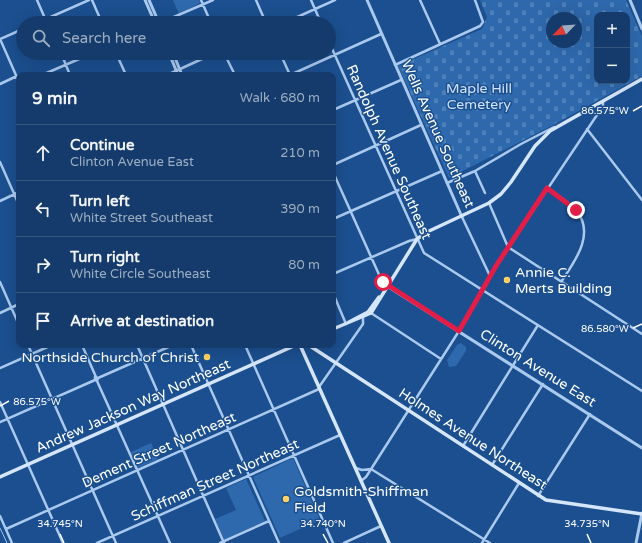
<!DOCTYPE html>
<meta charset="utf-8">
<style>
:root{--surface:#143b6b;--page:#1d4271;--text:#f1f3f6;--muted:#9dadc1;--line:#33557e}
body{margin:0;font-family:"Varela Round",sans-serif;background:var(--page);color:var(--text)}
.controls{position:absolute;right:12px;top:12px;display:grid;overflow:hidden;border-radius:8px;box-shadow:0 4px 16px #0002}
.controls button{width:36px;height:36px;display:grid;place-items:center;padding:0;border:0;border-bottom:1px solid var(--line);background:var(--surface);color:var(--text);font:20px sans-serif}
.compass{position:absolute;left:546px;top:12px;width:36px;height:36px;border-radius:50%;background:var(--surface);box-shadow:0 4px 16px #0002;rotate:245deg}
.stop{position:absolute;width:12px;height:12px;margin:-9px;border:3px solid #e11d48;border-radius:50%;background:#fff}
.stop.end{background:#e11d48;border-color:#fff;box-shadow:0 1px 4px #0008}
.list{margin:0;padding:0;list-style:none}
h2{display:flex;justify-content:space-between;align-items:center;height:52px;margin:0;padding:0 16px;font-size:17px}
h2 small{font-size:13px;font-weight:400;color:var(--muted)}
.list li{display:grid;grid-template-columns:26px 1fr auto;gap:12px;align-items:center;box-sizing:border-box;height:56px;padding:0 16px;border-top:1px solid var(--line)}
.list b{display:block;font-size:15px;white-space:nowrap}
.list p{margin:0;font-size:13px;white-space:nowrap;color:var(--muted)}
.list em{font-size:13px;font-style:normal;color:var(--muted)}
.icon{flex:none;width:22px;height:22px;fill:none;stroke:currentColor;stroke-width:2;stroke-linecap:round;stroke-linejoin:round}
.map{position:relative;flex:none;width:642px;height:543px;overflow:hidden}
.search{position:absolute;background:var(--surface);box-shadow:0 4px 16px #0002;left:16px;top:16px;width:320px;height:44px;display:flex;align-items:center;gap:10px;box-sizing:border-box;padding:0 14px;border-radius:22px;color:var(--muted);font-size:15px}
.panel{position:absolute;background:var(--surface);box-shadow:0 4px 16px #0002;left:16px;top:72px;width:320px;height:276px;border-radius:8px}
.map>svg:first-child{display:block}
</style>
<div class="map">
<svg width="642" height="543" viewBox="0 0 642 543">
<defs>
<pattern id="cemetery-stones" width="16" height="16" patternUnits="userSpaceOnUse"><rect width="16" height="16" fill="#2e69ad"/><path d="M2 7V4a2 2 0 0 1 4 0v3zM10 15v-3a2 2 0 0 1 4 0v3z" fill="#4d80b9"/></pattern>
</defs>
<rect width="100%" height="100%" fill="#1b4f8f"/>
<path fill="#2e69ad" d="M173 0H199L200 3 179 14Z
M461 343 466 347V351L456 366 449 367 447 360 457 345Z
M151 443 158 459 138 468 131 452Z
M293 458 320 520 280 538 253 477Z
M246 479 265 521 224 540 215 519 236 510 226 488Z"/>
<path fill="url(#cemetery-stones)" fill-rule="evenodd" d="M480 0H626L642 36V76L555 124 449 178 398 66 482 29 487 17ZM597 15H627V81H597ZM552 18H576V42H552Z"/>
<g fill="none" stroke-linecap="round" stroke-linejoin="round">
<path stroke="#9cc4f0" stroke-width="1" d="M0 528 7 543"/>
<path stroke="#a9c9ee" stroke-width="2.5" d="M37 0 47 23
M92 0 102 23
M201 0 211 23
M256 0 266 23
M311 0 321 23
M420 0 440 44
M37 23 89 0
M160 23 213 0
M284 23 335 0
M0 39 19 82
M0 39 23 29
M329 42 424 253 642 391
M61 53 70 75
M116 53 126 75
M224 53 235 75
M280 53 290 75
M395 65 480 26 483 22 475 0
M42 75 93 53
M167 75 215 53
M290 75 381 34
M0 84 17 76
M333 110 401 80
M587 129 642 200
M0 162 19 205
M333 165 421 125
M475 171 485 193
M333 172 381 279 387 286
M447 183 475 171 521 144 554 127
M547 188C556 195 570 202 577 211 595 235 575 261 561 282
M0 201 19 192
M489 203 508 247 642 334
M462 217 490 276
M333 219 442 171
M333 274 409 241 417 239
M0 282 19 325
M333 293 346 324
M0 313 19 304
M371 313 441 359
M28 345 116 543
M82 345 96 377
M137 345 224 543
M191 345 279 543
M245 345 333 543
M0 368 52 345
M98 378 173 345
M97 381 95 380V377L98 378 97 381 170 543
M319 387 363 324V318
M0 402 63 543
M0 422 95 380
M463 446 538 325
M492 465 543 384
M356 468 362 470 371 469 490 543
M361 481 366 477 459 331 496 266 603 106V101
M538 496 590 414
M0 516 12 543
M6 529 319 389
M97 543 340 435
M220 543 269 521
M344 543 381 526
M482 543 519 483"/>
<path stroke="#a9c9ee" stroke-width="3" d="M145 0 155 23
M149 0 159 23
M367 0 462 217
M630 0 642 29
M169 53 178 75
M173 53 182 75
M387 286 642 448
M636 543 642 513"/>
<path stroke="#d6e6fa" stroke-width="3.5" d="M349 322 368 312 379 297
M333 329 371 313 417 239 427 232 489 203 501 194 511 182 535 146 550 131 642 79
M300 345 389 543
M305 345 310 346 336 363 546 500 642 514
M0 477 296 345"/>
</g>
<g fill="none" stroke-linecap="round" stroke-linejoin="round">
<path stroke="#e11d48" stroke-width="5" d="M383 282 459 331 496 266 547 188 576 210"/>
</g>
<path fill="none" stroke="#fff" stroke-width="1.5" d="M633 111 642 106M633 328 642 324M0 406 9 401M60 534 64 543M323 534 328 543M587 534 591 543"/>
<g fill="#ffd166" stroke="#1b4f8f" stroke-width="1.5">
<circle cx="507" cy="280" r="4"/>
<circle cx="207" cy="357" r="4"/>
<circle cx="286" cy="499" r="4"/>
</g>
<g text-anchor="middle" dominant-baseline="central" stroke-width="3" stroke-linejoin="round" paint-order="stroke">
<g font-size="14" fill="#cfe3fa" stroke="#1b4f8f">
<text x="479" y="88">Maple Hill<tspan x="479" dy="16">Cemetery</tspan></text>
</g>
<g font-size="14" fill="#fff" stroke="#1b4f8f">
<text transform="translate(438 134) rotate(66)">Wells Avenue Southeast</text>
<text transform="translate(389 152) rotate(66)">Randolph Avenue Southeast</text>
<text transform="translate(538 368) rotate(32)">Clinton Avenue East</text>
<text transform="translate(133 406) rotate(-24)">Andrew Jackson Way Northeast</text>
<text transform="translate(473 439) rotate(33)">Holmes Avenue Northeast</text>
<text transform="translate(159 450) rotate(-24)">Dement Street Northeast</text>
<text transform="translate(215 480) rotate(-24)">Schiffman Street Northeast</text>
</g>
<g font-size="14" fill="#fff" stroke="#1b4f8f" text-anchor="start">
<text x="515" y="272">Annie C.<tspan x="515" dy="16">Merts Building</tspan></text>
<text x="199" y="357" text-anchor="end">Northside Church of Christ</text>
<text x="294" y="491">Goldsmith-Shiffman<tspan x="294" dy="16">Field</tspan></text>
</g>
</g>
<g font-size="10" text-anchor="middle" fill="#fff" stroke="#1b4f8f" stroke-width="3" stroke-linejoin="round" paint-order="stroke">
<text x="605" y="114">86.575°W</text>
<text x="605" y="332">86.580°W</text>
<text x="37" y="405">86.575°W</text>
<text x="60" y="527">34.745°N</text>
<text x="323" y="527">34.740°N</text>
<text x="587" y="527">34.735°N</text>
</g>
</svg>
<div class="controls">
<button>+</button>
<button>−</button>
</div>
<svg class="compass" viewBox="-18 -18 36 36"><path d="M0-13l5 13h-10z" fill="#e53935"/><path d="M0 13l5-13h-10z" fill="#9dadc1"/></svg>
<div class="stop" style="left:383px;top:282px"></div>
<div class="stop end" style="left:576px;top:210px"></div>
<div class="search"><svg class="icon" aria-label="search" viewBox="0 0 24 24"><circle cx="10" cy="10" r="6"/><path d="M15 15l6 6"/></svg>Search here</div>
<section class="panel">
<h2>9 min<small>Walk · 680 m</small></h2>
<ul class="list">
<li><svg class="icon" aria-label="ahead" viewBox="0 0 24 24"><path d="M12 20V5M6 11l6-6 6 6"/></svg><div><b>Continue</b><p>Clinton Avenue East</p></div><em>210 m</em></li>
<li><svg class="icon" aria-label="left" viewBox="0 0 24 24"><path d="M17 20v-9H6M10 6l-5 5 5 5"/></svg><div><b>Turn left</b><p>White Street Southeast</p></div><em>390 m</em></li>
<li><svg class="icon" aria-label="right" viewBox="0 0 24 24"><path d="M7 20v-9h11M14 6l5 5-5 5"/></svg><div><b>Turn right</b><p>White Circle Southeast</p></div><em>80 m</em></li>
<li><svg class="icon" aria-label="arrive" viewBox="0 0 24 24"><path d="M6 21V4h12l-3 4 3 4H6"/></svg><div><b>Arrive at destination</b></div></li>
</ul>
</section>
</div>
